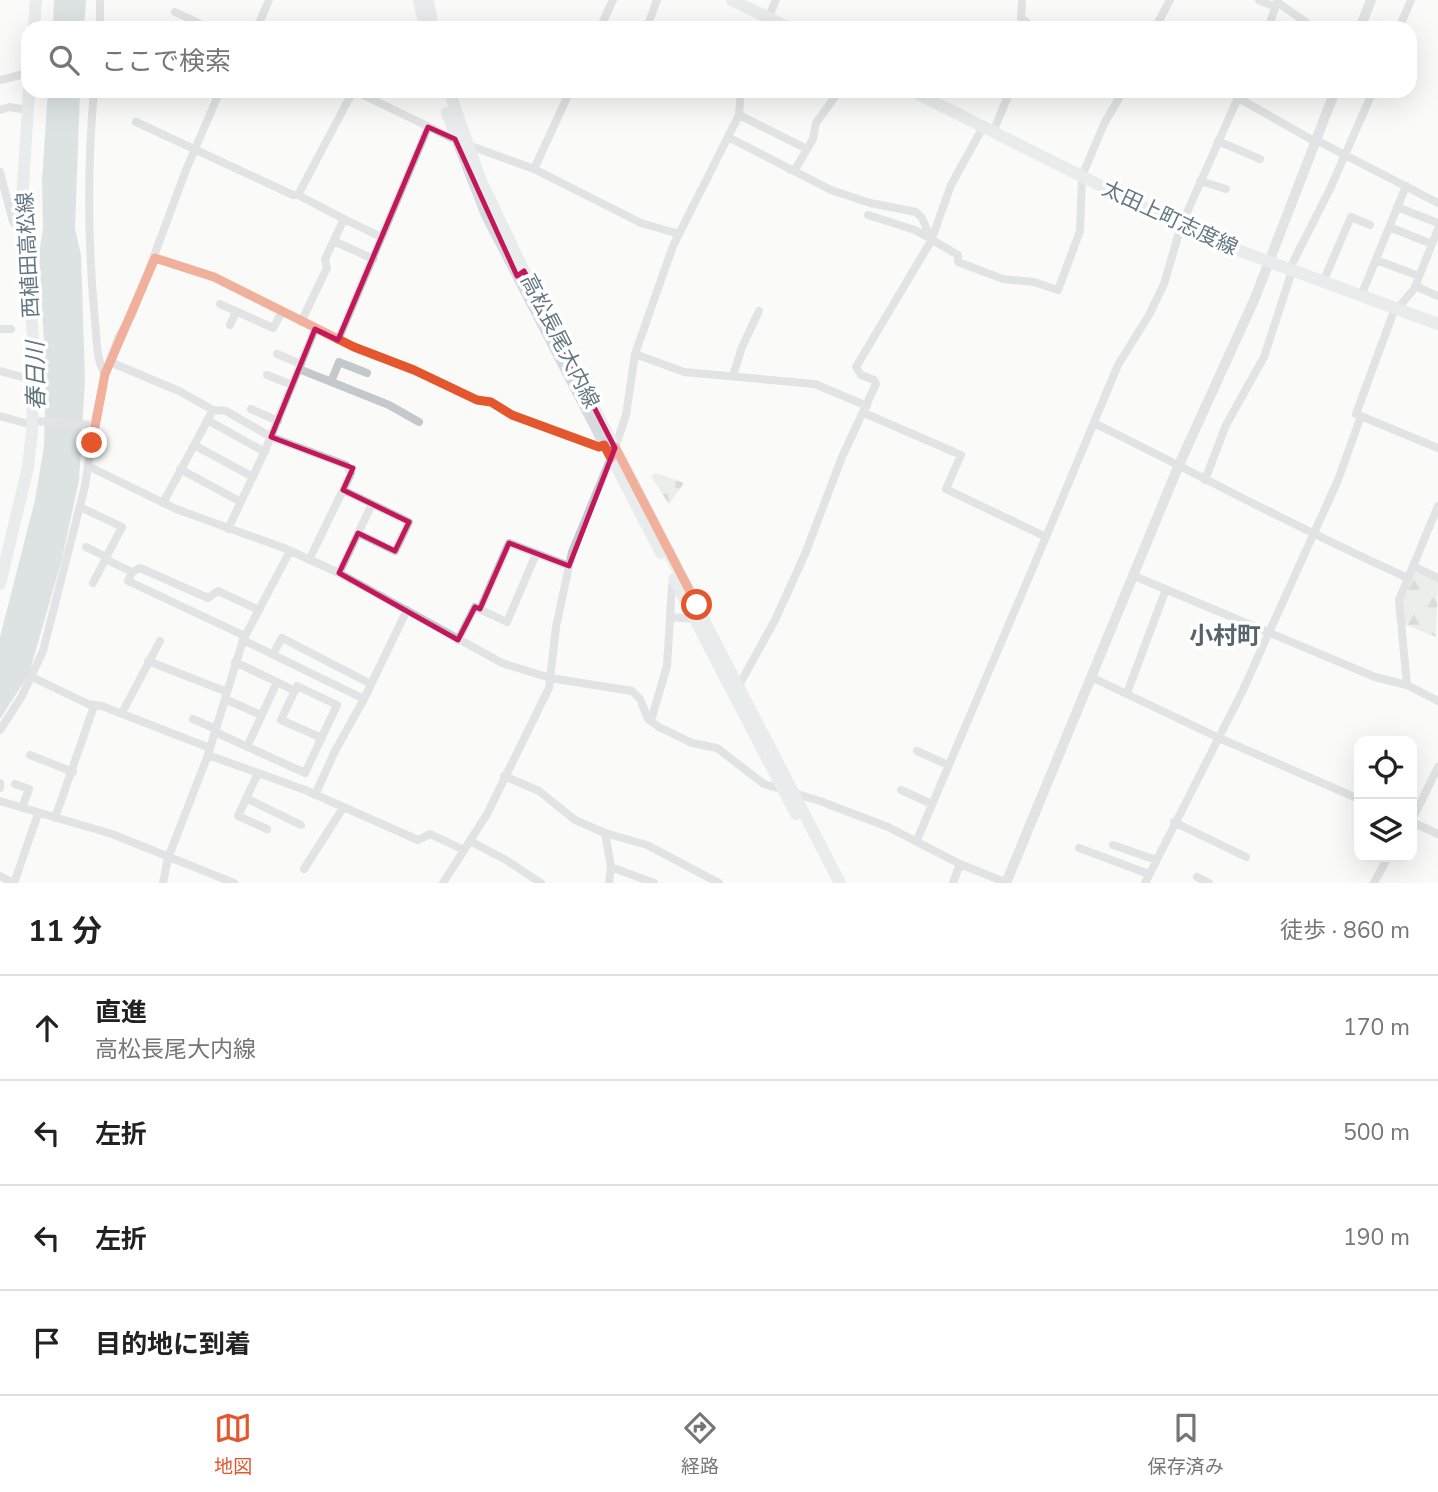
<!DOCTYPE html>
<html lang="ja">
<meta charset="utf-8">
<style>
:root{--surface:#fff;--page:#f6f6f6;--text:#222;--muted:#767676;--line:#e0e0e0;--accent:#e4572e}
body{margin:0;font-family:"Nunito Sans","Noto Sans JP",sans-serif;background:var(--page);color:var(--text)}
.controls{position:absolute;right:21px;bottom:21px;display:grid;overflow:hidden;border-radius:14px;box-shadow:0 7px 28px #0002}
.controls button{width:63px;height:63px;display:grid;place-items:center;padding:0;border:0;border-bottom:2px solid var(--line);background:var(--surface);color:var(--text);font:35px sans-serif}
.stop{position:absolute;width:21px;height:21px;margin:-16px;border:5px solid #e4572e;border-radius:50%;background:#fff}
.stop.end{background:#e4572e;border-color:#fff;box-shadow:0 2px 7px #0008}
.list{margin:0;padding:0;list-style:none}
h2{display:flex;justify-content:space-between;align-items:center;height:91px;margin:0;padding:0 28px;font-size:30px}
h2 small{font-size:23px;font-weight:400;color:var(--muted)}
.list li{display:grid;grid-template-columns:46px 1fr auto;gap:21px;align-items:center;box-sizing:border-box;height:105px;padding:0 28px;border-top:2px solid var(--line)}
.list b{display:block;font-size:26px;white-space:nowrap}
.list p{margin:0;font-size:23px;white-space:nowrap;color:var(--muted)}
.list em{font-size:23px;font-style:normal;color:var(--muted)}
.icon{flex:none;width:38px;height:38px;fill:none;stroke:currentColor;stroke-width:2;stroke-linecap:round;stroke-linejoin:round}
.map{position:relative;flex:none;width:1438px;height:883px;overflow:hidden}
.search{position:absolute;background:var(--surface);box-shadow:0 7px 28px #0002;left:21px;right:21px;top:21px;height:77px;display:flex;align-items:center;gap:18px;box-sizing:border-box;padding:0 24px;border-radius:21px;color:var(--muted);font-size:26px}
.sheet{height:511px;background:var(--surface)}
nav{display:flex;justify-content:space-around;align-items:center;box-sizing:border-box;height:98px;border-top:2px solid var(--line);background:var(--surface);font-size:19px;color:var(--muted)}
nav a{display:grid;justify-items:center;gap:4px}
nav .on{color:var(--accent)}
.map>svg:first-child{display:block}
</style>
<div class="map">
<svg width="1438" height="883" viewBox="0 0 1438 883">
<defs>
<pattern id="forest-firs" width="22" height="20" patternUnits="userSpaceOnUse" patternTransform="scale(1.75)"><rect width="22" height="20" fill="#dadfd7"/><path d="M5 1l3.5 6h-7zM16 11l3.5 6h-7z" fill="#b4b9b4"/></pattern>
<pattern id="cemetery-stones" width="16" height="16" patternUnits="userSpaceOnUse" patternTransform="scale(1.75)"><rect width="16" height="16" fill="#dadfd7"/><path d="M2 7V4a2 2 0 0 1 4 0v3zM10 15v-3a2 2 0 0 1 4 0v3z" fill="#b4b9b4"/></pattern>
</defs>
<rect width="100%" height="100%" fill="#fafaf8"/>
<path fill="url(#forest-firs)" d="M1415 569 1438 580 1436 637 1404 624 1401 601Z"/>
<path fill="url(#cemetery-stones)" d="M656 473 684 483 669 504 651 476Z"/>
<path fill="#bbc7cb" d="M54 0H86L84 28H53Z
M48 91H80L75 229 81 255 85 380 79 480 62 559 29 674 0 719V637L35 500 44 446 46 377 39 253 43 229 42 181Z"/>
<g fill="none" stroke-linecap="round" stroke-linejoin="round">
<path stroke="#c3c8cc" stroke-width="8" d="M1022 0 1021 18 1034 28
M1259 0 1275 7
M1277 2 1314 28
M175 12 209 28
M768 18 776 0
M100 28V0
M257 28 269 0
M600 28 613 0
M647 28 657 0
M1155 28 1170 0
M1268 28 1278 0
M1399 28 1411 0
M0 80 28 73
M94 91C87 167 88 246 95 322 97 339 96 360 105 374
M355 91 456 140
M1238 98 1316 142
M0 110 9 107 28 110
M739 115 807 149
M136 122 293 195H298
M993 132 1010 91
M730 138 831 190 870 203 916 212 922 218 929 234
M1316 140 1438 203
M1218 141 1260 159
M468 145 534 169 641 223 679 234
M534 169 570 91
M790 170 796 168 813 139 816 123 839 91
M0 172 13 222 23 234
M1200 181 1226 189
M1397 207 1438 223
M868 215 915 230 958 255V262L1003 279 1034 282 1058 290 1080 231 1082 176 1104 124 1123 91
M344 219 298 195 353 91
M1389 227 1432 244
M334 241 373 259
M154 258 213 277 354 347 414 370 477 400 491 402 512 415 599 447 604 445
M1376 260 1419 276
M1289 270 1330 189 1373 91
M1323 282 1351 217 1370 225
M1415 286 1438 296
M1361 296 1406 186
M220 304 273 328 282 312
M1395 308 1356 414 1438 448
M1397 309 1414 289 1438 229
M301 322 327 268 325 259 344 219 381 237
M230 325 236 312
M0 329H11
M338 340 428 127
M277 354 301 364
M635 354 684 372 815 384 867 406
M110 362 179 391 213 410
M299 369 389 405 419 422
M0 371 33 380
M267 375 292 385
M733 376 742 347 759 311
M331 382 339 362 367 373
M251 409 278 421
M864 413 961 455 946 489 1046 537 917 840
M0 416 32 425 36 421 94 425 85 486 43 651 22 696 0 730
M207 420 265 452
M1094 423C1198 474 1300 530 1406 577
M94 425 105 374 119 336 132 315 186 170 220 91
M194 445 253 477
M88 466 176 509 284 548 339 573 502 663 550 678 632 691 640 699 648 719 659 727 692 743 717 748 764 784 820 801 888 827 960 864 1007 883
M180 469 241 502
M1205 480 1226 425 1264 357 1292 271
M163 503 213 410 226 411 271 437 346 465 351 473 343 490
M80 507 122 527 93 583
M228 529 264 453 315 329
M358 533 395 551 409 522 372 504
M1046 537 1118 365 1149 315 1164 284 1181 226 1241 91
M86 547 106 557
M105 559 132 572 140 568 208 598 218 591 259 610
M309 560 343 490 372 504 339 573
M1413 566 1438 578
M132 572 128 581 245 636
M1134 576 1375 677 1407 685 1438 701
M480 609 509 543 569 566
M671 617 694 619
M243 640 364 699 407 610
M458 640 475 607 507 622 536 554
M273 654 282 638 371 684
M148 661 227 692
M235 662 277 682
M32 677 88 704 102 706 210 748
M1091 677 1217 737 1359 799
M1407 685 1399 600 1438 506
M737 689 775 620 805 554 842 457 876 384 874 380 861 375 856 367 931 241 951 185 983 127
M1127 693 1166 589
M225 699 261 715
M122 713 160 641
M193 719 216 729
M648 719 652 717 667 666 672 586 676 583
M215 732 305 773 337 705 297 686 281 720 322 738
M247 747 277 682 295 691
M917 751 948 765
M30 755 73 772
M208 755 305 790 418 840 430 834 464 850
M258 773 238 816 267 829
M504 776 539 791 575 820 605 833 611 867 609 883
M0 783V788
M15 784 29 789 22 808
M901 790 932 804
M315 795 335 751 364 699
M246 798 301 825
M0 801 112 834 234 883
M55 818 94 706
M1412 820 1438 767
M1174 822 1246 857
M1412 822 1438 834
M605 833 647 845 719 883
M470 841 506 860 541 883
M1113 845 1156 860
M1079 848 1149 874
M611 867 654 883
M304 869 343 808
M0 876 13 883
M1197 877 1209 883
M14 883 38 814
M163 883 168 858 208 755 243 640 290 551
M443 883 487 814 549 688 556 627 572 552 615 448 626 415 635 354 673 246 739 115 741 91
M953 883 960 864
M1145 883 1243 690 1338 480 1361 416
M1374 883 1388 857"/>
<path stroke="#c3c8cc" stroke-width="10" d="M1360 28 1371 0
M1006 883 1178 467 1255 298 1335 91"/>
<path stroke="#d6dbdf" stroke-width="12" d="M732 0 789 28
M34 28 36 0
M912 91 1205 238 1438 324
M0 584 28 467 32 431 34 349 22 201 29 91"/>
<path stroke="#d6dbdf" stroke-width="12" d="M419 0 425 28
M428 0 433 28
M449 91 481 181 532 288 840 883
M447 113 487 215 661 553
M674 579 796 814"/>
</g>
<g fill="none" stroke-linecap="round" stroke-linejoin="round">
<path stroke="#e4572e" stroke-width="9" d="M92 443 105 374 155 258 214 277 354 347 414 370 477 400 491 402 512 415 599 447 604 445 611 458 615 447 697 605"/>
</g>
<path d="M0 0H1438V883H0ZM428 127 455 139 517 276 524 271 615 448 569 566 509 543 480 609 475 607 458 640 339 573 358 533 395 551 409 522 343 490 353 468 271 437 315 329 338 340Z" fill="#fafaf8" fill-opacity=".55" fill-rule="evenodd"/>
<path fill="none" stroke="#c2185b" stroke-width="5" stroke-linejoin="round" d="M428 127 455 139 517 276 524 271 615 448 569 566 509 543 480 609 475 607 458 640 339 573 358 533 395 551 409 522 343 490 353 468 271 437 315 329 338 340Z"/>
<g text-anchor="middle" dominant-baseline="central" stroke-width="7" stroke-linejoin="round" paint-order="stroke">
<g font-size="21" fill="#657683" stroke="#fff">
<text transform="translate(1170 218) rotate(25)">太田上町志度線</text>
<text transform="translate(28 255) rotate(-93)">西植田高松線</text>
<text transform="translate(560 341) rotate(63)">高松長尾大内線</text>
</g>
<g font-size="23" font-style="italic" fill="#60757c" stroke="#fff">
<text transform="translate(36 376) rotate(-91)">春日川</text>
</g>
<g font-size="24" font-weight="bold" fill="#57646e" stroke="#fff">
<text x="1225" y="636">小村町</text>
</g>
</g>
</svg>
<div class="controls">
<button><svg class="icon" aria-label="locate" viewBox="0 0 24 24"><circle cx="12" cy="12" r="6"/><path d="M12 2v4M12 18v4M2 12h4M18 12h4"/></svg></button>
<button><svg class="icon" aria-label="layers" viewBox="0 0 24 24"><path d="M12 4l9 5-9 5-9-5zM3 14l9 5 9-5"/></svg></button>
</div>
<div class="stop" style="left:697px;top:605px"></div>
<div class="stop end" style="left:92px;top:443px"></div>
<div class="search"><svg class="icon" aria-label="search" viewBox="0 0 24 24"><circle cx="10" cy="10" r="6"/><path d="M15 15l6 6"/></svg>ここで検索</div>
</div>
<section class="sheet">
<h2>11 分<small>徒歩 · 860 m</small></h2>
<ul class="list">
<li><svg class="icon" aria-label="ahead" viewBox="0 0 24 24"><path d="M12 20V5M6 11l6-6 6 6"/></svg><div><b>直進</b><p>高松長尾大内線</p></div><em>170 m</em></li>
<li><svg class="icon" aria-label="left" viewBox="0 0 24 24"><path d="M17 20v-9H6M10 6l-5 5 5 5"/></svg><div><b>左折</b></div><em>500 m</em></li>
<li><svg class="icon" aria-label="left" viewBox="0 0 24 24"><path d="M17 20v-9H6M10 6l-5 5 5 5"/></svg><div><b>左折</b></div><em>190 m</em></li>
<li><svg class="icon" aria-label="arrive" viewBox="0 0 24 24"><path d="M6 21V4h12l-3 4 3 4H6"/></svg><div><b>目的地に到着</b></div></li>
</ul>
</section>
<nav>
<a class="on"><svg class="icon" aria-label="map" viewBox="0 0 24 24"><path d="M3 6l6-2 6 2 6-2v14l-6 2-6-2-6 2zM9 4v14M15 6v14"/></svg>地図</a>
<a><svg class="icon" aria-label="directions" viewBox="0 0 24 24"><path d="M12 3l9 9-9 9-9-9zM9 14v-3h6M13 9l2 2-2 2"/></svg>経路</a>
<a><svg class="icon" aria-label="saved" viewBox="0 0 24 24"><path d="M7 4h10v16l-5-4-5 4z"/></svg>保存済み</a>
</nav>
